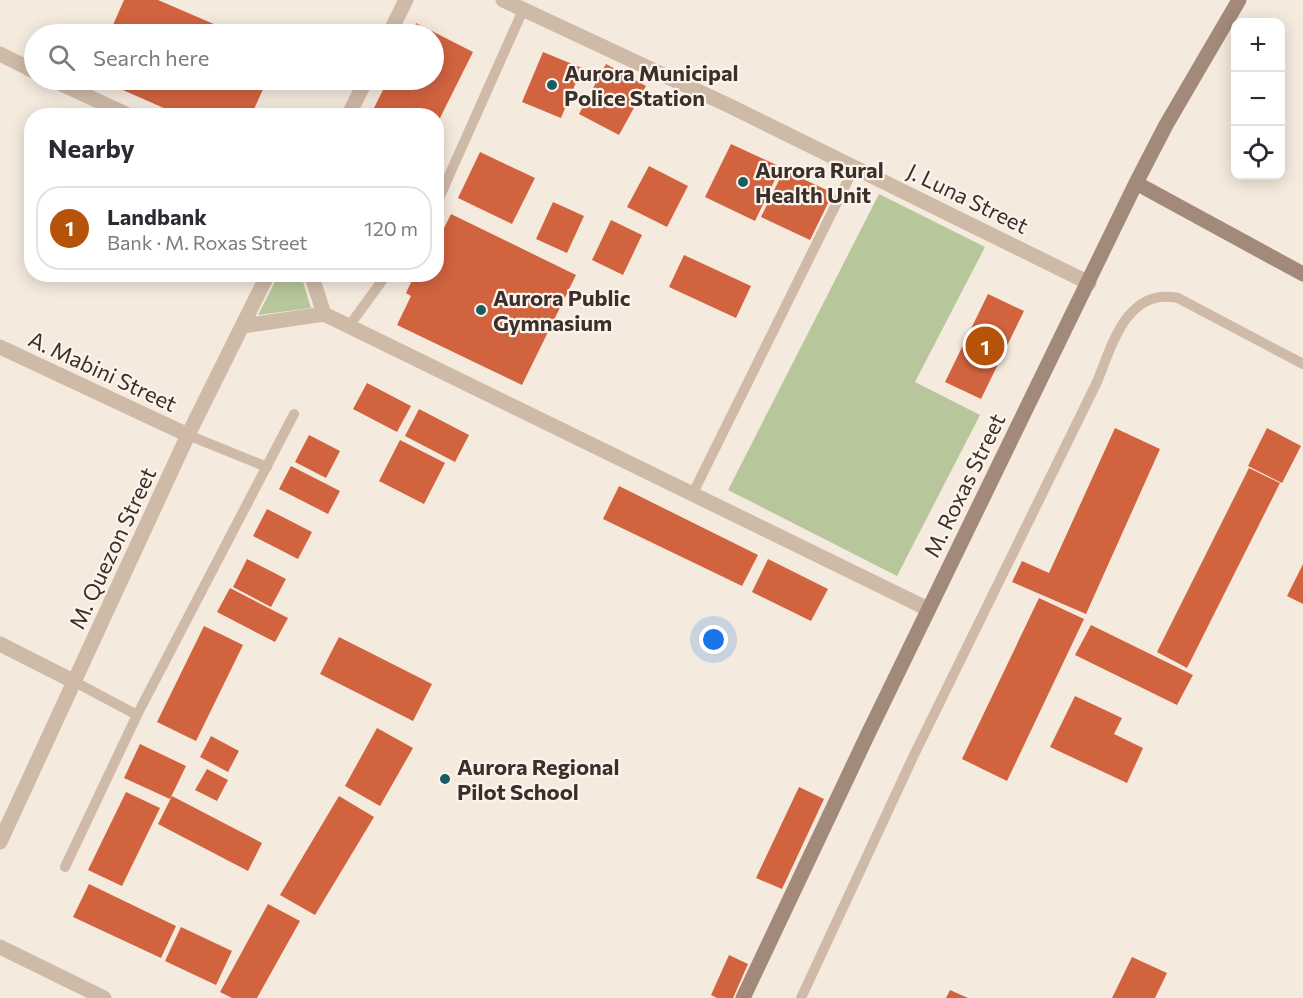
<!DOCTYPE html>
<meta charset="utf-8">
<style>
:root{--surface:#fff;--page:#f2f2f3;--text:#2b2b33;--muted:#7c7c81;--line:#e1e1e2;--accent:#b45309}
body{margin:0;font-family:Commissioner,sans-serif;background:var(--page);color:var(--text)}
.controls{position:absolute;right:18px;top:18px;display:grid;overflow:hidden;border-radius:12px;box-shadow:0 3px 15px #0003}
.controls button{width:54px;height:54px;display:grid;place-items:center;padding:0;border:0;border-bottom:2px solid var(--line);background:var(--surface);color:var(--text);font:30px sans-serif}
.you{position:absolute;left:714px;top:640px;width:21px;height:21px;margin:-15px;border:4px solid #fff;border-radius:50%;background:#1a73e8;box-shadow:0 0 0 9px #1a73e833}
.badge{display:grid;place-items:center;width:39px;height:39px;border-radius:50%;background:var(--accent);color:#fff;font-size:20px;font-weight:700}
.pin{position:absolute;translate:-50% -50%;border:3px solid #fff;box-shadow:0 2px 6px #0006}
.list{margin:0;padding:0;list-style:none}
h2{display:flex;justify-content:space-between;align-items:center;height:78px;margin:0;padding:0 24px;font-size:26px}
h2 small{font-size:20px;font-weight:400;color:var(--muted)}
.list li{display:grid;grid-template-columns:39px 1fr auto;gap:18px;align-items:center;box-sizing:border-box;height:84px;margin:0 12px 12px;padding:0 12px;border:2px solid var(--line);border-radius:24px}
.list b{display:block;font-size:22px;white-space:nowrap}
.list p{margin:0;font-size:20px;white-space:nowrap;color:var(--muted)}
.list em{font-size:20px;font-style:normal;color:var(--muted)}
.icon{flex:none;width:33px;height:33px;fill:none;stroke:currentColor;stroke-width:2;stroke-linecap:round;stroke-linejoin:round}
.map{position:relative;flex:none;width:1303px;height:998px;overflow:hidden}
.search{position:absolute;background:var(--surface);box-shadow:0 3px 15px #0003;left:24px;top:24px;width:420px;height:66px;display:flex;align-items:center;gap:15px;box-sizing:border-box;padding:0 21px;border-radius:33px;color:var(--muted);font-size:22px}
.panel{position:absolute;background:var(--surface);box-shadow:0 3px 15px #0003;left:24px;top:108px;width:420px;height:174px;border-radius:24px}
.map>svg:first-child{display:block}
</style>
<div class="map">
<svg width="1303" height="998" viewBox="0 0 1303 998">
<rect width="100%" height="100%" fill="#f5eade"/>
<path fill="#b8c69c" d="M879 194 985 247 915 382 980 415 897 576 728 490Z
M279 274 301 275 311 308 258 315Z"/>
<path fill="#d2633f" d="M124 0H158L237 34H109Z
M416 23 473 52 436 126V116H370L388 80H434V34H411Z
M543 52 582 68 561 118 522 102Z
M606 64 646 86 619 135 579 114Z
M100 80H267L251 116H182Z
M731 144 781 167 755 221 705 197Z
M480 152 535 178 512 224 458 198Z
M649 166 688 186 667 227 627 207Z
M784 170 833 193 810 240 761 217Z
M553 202 584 216 567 253 536 239Z
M451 214 576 275 522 385 397 325 411 296 406 293 415 274H436V237L439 238Z
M611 220 642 235 623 275 592 260Z
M684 255 751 286 736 318 669 287Z
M988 294 1024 311 981 399 945 382Z
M367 383 411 406 397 432 353 409Z
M419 409 469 435 455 462 405 436Z
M1115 428 1160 449 1086 614 1012 582 1022 561 1049 573Z
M1267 428 1301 446 1282 483 1248 466Z
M309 435 340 451 326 478 295 462Z
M400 440 445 463 424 504 379 481Z
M291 466 340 491 328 514 279 489Z
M1249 468 1280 483 1187 668 1157 652Z
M619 486 758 555 742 586 603 519Z
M267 509 312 532 298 559 253 536Z
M247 559 286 579 271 607 233 587Z
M768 559 828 589 811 621 752 592Z
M1303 564V604L1287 596Z
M230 588 288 618 275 642 217 612Z
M1039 598 1084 619 1007 781 962 759Z
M1091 625 1193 675 1177 705 1075 655Z
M204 626 243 645 196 741 157 722Z
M339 637 432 684 413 721 320 674Z
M1075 696 1122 718 1114 734 1143 748 1127 783 1050 747Z
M377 728 413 748 380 806 345 786Z
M211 736 239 751 228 772 200 757Z
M140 744 186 766 170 799 124 778Z
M207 769 228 780 217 801 195 790Z
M799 787 824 799 782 889 756 878Z
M126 792 160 808 122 886 88 870Z
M172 796 262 843 248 871 158 824Z
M339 796 374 817 315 915 280 895Z
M89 884 176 926 161 958 73 917Z
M268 904 300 921 257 998H232L220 992Z
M181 927 232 951 216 985 165 961Z
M729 955 748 964 733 998H717L711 995Z
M1132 957 1167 973 1155 998H1112Z
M950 990 968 998H946Z"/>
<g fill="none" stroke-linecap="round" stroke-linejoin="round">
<path stroke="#cfbaa8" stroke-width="10" d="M436 205 523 10
M349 326 387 274
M188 435 267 467
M692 495 854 168
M75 682 137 715
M65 867 137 715 294 414
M801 998 914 755 1097 382C1112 345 1127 287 1178 298L1303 364"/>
<path stroke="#cfbaa8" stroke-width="15" d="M503 0 732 107 1089 283
M389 34 406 0
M0 54 34 71
M53 80 130 116
M348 116 366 80
M311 274 324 314
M243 326 324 314 928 609
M0 347 188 435
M0 644 75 682
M0 842 188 435 268 274
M0 947 104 998"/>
<path stroke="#a38979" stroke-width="15" d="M1136 183 1303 274
M743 998 868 734 1136 183 1166 125 1239 0"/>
</g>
<g fill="#195d62" stroke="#fcf4ec" stroke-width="2">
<circle cx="552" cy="85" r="6"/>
<circle cx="743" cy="182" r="6"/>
<circle cx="481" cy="310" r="6"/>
<circle cx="445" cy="779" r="6"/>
</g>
<g text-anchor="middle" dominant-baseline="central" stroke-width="4.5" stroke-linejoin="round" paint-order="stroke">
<g font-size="22" font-weight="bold" fill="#3b2f29" stroke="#fcf4ec" text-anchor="start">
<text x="564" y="72">Aurora Municipal<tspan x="564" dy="25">Police Station</tspan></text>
<text x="755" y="169">Aurora Rural<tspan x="755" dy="25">Health Unit</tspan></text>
<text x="493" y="297">Aurora Public<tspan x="493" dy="25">Gymnasium</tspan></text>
<text x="457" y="766">Aurora Regional<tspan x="457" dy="25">Pilot School</tspan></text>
</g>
<g font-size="22" fill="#3b2f29" stroke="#fcf4ec">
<text transform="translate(968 198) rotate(26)">J. Luna Street</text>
<text transform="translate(103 371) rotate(25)">A. Mabini Street</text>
<text transform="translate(964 485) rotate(-64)">M. Roxas Street</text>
<text transform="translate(112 548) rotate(-65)">M. Quezon Street</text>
</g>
</g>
</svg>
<div class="controls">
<button>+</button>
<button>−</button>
<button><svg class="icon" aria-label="locate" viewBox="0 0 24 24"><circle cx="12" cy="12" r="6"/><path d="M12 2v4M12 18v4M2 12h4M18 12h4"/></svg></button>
</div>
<div class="you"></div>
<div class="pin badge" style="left:985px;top:346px">1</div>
<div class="search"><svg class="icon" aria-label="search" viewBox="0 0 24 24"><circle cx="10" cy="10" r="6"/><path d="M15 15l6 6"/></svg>Search here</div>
<section class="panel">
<h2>Nearby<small></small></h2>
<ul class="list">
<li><span class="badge">1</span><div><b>Landbank</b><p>Bank · M. Roxas Street</p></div><em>120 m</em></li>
</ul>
</section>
</div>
